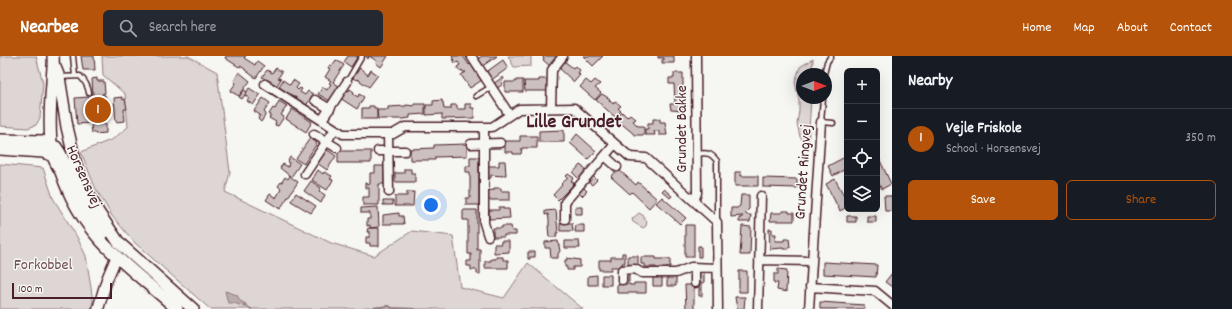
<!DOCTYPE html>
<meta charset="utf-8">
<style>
:root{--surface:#171b24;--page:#242831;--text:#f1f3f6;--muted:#9ea1a6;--line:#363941;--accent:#b45309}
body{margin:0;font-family:Dekko,sans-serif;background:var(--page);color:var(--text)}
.controls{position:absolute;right:12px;top:12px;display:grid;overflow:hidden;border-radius:6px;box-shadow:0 4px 16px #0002}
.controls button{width:36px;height:36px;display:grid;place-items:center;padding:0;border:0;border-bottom:1px solid var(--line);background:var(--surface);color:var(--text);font:20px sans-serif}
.compass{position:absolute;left:796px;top:12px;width:36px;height:36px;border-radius:50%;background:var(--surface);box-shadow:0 4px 16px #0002;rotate:90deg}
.scale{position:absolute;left:12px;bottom:10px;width:100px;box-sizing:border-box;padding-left:4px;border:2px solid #4a1f2b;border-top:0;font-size:11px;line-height:14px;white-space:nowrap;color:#4a1f2b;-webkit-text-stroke:3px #f6f6f2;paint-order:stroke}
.you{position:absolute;left:431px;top:149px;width:14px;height:14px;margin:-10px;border:3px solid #fff;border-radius:50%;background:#1a73e8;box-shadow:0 0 0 6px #1a73e833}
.badge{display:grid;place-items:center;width:26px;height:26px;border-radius:50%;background:var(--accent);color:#fff;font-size:13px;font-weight:700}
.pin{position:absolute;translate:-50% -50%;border:2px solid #fff;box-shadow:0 1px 4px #0006}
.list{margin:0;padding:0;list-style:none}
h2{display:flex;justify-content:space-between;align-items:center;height:52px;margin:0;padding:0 16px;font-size:17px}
h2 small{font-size:13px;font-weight:400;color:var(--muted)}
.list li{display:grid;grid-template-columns:26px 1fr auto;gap:12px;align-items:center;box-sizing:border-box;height:60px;padding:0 16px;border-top:1px solid var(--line)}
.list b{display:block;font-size:15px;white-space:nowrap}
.list p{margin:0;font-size:13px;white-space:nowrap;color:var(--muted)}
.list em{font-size:13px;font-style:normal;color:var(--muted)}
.actions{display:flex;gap:8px;padding:12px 16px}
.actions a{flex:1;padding:9px 0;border:1px solid var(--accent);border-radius:6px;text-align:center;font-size:14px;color:var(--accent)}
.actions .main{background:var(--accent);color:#fff}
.icon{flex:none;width:22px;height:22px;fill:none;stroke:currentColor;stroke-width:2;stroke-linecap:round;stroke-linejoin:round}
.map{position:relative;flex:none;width:892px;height:253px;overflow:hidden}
header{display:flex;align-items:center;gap:24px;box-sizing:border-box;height:56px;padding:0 20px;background:var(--accent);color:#fff}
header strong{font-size:19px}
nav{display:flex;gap:22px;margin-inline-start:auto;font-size:14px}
.search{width:280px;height:36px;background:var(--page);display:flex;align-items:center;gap:10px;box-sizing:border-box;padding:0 14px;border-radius:6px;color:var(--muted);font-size:15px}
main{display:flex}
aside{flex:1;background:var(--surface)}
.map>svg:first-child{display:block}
</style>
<header>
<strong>Nearbee</strong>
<div class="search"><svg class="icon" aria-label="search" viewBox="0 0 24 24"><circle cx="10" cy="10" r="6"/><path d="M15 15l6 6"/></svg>Search here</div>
<nav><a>Home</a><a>Map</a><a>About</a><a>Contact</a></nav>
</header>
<main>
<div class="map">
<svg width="892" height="253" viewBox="0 0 892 253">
<rect width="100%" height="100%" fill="#f6f6f2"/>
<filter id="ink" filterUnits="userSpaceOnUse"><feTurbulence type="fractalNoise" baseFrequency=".025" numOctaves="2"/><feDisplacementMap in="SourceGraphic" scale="8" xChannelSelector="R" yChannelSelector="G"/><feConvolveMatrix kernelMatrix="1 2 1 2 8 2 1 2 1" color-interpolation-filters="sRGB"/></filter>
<g filter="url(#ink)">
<path fill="#ddd6d5" stroke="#947a80" d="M0 0H36L43 27 40 62 36 69 28 72 0 70Z
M102 0H188L217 16 230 116 225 136 331 187 374 200 412 175 453 180 460 231 504 242 528 207 583 253H210L135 187 112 160 95 131 81 96 113 83 128 71 125 38 103 19Z
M508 0H531V10L514 11Z
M813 3 812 18H802V42H811L808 91 800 81 797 67 799 55V45L795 26 800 11Z
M0 108 43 112 53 142 77 181 86 200 93 245 91 253H0Z
M639 157 644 160V163L647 165 646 170 643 172 633 166 632 163Z"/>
<path fill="#bbadae" stroke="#8e747a" d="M225 235 237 239 240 245 246 248 245 251 234 247H228Z"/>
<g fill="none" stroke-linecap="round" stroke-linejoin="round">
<path stroke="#8e747a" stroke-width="2" d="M244 249 251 253
M363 253 389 250 392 252 415 253"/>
</g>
<path fill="#ccc1c0" stroke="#4a1f2b" d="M81 0H94L95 14H83Z
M226 0H246L244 2 255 9 257 5 264 10 256 22 245 14V13L242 11 240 10 239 11 225 2Z
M348 0H358L351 11 344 6Z
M366 0H388L381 11 376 7 377 5 369 0 368 3Z
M452 0H463L469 9 471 7 482 24 470 32 461 19 466 16H463L462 14 460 15 457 11 460 9 458 6 455 7Z
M482 0H497L481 11 476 4Z
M542 0H559L550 10 543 4 544 2Z
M583 0H603L593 10Z
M658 0H674V7H662V4H664V2H658Z
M336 4 344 9 333 26 340 31 330 45 318 38 323 31 327 34 331 28 329 27 331 25 325 21 330 13 328 12 330 9 332 10Z
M503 4 508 12 490 25 485 17Z
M564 5 573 12 575 10 580 14 578 17 580 19 574 26 558 11Z
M276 12 282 16 278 22 281 23 276 31 262 21 267 14 272 17Z
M360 12 368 19 371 14 378 19 369 31 357 23 356 24 353 22Z
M239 16 250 25 239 40 230 35 236 27 234 25Z
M674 17H683V55L671 54 670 48H675L674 28H669V22H674Z
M503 21 504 23 501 25 503 28 496 33 493 28Z
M97 22V25H104L105 37 102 38V39H105L106 48H104L105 50H100L99 49H97L96 41H95L93 39 92 23Z
M539 23H548V35H525L524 25H539Z
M283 24 290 29 293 24 299 28 296 32 298 34 300 32 302 33 300 36 305 39 308 35 313 38 306 50 278 32Z
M516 24H523V36H505V26H516Z
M586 24 591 28 595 24 600 28 595 32 601 37 595 44 580 31Z
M249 32 260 39 253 49 247 45 249 42 245 39Z
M346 33 349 35 350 33 354 36 353 38 358 41 359 38 364 41 357 53 340 42Z
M244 34 247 36 242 43 239 41Z
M602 38 610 43 609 44 613 48 615 45 621 50 618 52 621 55 615 61 596 44Z
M89 41 92 67 77 68 75 42Z
M122 41 123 44 125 43 127 53H124L125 65 116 66 114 42Z
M263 42 270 47 264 56 266 58 261 66 258 63 260 59 254 55Z
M442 44V46H443L444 53H451V49H457V53H465V48H471V52H474V62L442 63V58L426 59V49H433V45Z
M279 45 287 50 281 59 284 61 278 70 275 69 276 66 269 62 271 59 269 58 273 52 275 53Z
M414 48H425V58L410 59V62L402 63H378L377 54H388V51L406 50V49L414 50Z
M369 50H374V52H377V63H362V52H369Z
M292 53 312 66 306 76 286 63Z
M622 56 627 61 630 58 636 63 633 65 638 70H644V79H635L616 63Z
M653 63H660V66H665L667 79H659V75H654L655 79H645V73H648V67H653Z
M103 68H106V77L95 78V76L92 77 91 69Z
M564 74V86H539V75Z
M577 78 596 95 588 103 570 87Z
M520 80H537V92H522L521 98H513V96H505V85H520Z
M310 82 317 87 304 108 296 103Z
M467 88V100L435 101V104H410V93L434 92V89Z
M326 93 336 100 327 114 317 107Z
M338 95H371V107H338Z
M877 98 891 128 882 133 877 125Z
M847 100V112L833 120 828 110Z
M290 101 300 108 291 121 298 126 280 153 266 144 270 138 276 142 281 133 278 130 281 126H282L285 121 288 123 290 120 280 112 283 108 288 111 289 106 288 105Z
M470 101H479V149H466V142H470V116H466V110H470Z
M499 105H505L506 119H503V120L491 119V122H487L486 110H499Z
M580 109 586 113 579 123 573 117Z
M375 110H384V128H379V149H363V141H369V132H365V127H367L368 129 370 128V117H375Z
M404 113H411V117H415V126H395V117H404Z
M618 113 636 129 638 126 657 143 649 152 632 136 630 138 611 121Z
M318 114 323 118 324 116 332 120 330 123 333 124 327 134 312 124Z
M735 116H741V120H758V130H735Z
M568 118 574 122 571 125 574 127 572 129V130L558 144 553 139 562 129 561 128 568 122 566 120Z
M592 119 597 124 592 129 587 125Z
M763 122 797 123V132L763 131Z
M835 123 847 145V151L840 155 826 128Z
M311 125 321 132 319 135 325 139 321 147 304 135Z
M582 130 587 135 582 140 577 136Z
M494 132H501V135H510V144H486V135L494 134Z
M664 133 672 140 670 142 662 135Z
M407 136H414L413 150H395V140H407Z
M296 137 316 150 311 157 291 145Z
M741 139H749V153L745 157 747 159H751L750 166H739V162H741L743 160H742L731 161V152H737L740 150Z
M884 140H892V155H885Z
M662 141 686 162 680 168 656 147Z
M383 145H393V149H383Z
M378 151 379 171 370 172V169L367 170V163H370V157H361V152Z
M499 151H503V153H509L510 162 489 163V154H499Z
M575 151H582V158H575Z
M463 154H477V193H480V218H477V214H471V210H467V205H471V198H468V164H463Z
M556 154 558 177H556L557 181H549L548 170H549V164L548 158 545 159V155Z
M782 155H789V157H794V165H770L771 157H782Z
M399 157V160H403L404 168H383V159Z
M847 160H856V166H847Z
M867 160H876V166H867Z
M560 167H572L573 175H560Z
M576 169H584V176H575Z
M685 169H694V201H685Z
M502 170H511L512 175H516V179H504V181H493V172H502Z
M742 170 751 171 750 199H740Z
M368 172H379V190H370V187H366V181H370V176H367Z
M769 173H772V178H776L775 185H784V183H789L790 191H788V193H783V192L770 193Z
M501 185H509V196L494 197V188H501Z
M558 185 560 195 558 198V202H551L550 192H545V186Z
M565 185H579L580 192H565Z
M698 190H701V201H698Z
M528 196H535V201H530V203H528Z
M622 197H625V207H622V211H611V214H599V204H611V201H622Z
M628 200H638V211H628Z
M496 201H503V204H508V212H485V205H491V203H496Z
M641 201H656V203H670V211H667V213H656V211H644V208H641Z
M567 202 580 204V211H573V214H567V211H565V204H567Z
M823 206 877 209 876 221 823 218Z
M778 213 787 214 786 236 777 234 778 227H774V218H778Z
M625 215H629V226H625Z
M698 215H704V227H698Z
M739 215H747V236H739Z
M892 217V231L885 226Z
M597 219V229H588V220Z
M602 219H611V229H602Z
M653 220H662V230H653Z
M667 220H676V230H667Z
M634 227H646V237H617V228H630V229H634Z
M685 229H694V253H686Z
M699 229H702V240H699Z
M735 241H745L744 253H737Z
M820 246 864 249V253H820Z"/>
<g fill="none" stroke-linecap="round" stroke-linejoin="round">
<g stroke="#4a1f2b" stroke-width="7">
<path id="service" d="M73 0 75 20
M824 18 827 6 831 0
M60 21 80 20C85 25 88 29 89 37
M347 26 362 0
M476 40 491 31
M823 42 821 66 833 67
M697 98C707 96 711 97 717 105V165"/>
</g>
<g stroke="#4a1f2b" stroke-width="11">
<path id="minor" d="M471 0 509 58
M265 28 343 78H393L405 71H492L519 53 574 52 630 101 646 102 717 166 718 253
M315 44 330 53
M551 52 552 14 563 0
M322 64 347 26
M484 71V167L488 180
M314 78 337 92
M388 78 389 136
M471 88 500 87
M378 95H405
M605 100 617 111
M305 118 335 73
M694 145 697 137 696 0
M565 163V146L615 88
M759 204 811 205
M695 211V227
M622 224V214L635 213 642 217H676L691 211 717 212
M810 231 875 235 892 249
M758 253 761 140
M809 253 821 66"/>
</g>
<g stroke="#4a1f2b" stroke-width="13">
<path id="tertiary" d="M98 253 107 223 116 202"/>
</g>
<g stroke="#4a1f2b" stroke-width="14">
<path id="secondary" d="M53 0C54 10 52 18 52 27 50 50 49 74 52 97 53 103 58 110 61 116 84 184 127 208 177 253
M55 11 59 21 67 71 76 109 84 129 98 156 119 187 193 253
M0 84 42 85 56 91 60 97 74 128 86 151 104 176
M0 93 43 96 52 99"/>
</g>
<use href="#service" stroke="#f6f6f2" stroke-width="4"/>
<use href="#minor" stroke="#f6f6f2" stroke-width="8"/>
<use href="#tertiary" stroke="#f6f6f2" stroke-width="10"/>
<use href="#secondary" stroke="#f6f6f2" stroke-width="11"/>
</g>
</g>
<g text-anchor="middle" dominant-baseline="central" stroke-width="3" stroke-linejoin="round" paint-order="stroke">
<g font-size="16" fill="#4a1f2b" stroke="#f6f6f2">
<text transform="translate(682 73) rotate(-90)">Grundet Bakke</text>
<text transform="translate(804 116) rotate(-86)">Grundet Ringvej</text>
<text transform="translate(83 121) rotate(66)">Horsensvej</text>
</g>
<g font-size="16" fill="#6f4d56" stroke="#f6f6f2">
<text x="43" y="209">Forkobbel</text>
</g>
<g font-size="20" font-weight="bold" fill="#4a1f2b" stroke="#f6f6f2">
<text x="574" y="67">Lille Grundet</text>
</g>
</g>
</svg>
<div class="controls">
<button>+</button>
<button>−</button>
<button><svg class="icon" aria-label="locate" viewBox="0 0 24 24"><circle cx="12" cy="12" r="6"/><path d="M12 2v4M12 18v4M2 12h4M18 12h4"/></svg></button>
<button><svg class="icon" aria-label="layers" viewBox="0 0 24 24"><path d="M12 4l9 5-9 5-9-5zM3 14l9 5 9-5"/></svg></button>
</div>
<svg class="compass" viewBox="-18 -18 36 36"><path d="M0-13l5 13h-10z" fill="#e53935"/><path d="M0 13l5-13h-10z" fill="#9ea1a6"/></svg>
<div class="scale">100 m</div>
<div class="you"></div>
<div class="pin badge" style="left:98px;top:54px">1</div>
</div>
<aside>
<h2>Nearby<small></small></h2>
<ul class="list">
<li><span class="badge">1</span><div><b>Vejle Friskole</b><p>School · Horsensvej</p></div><em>350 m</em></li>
</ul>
<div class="actions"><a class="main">Save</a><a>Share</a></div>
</aside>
</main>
